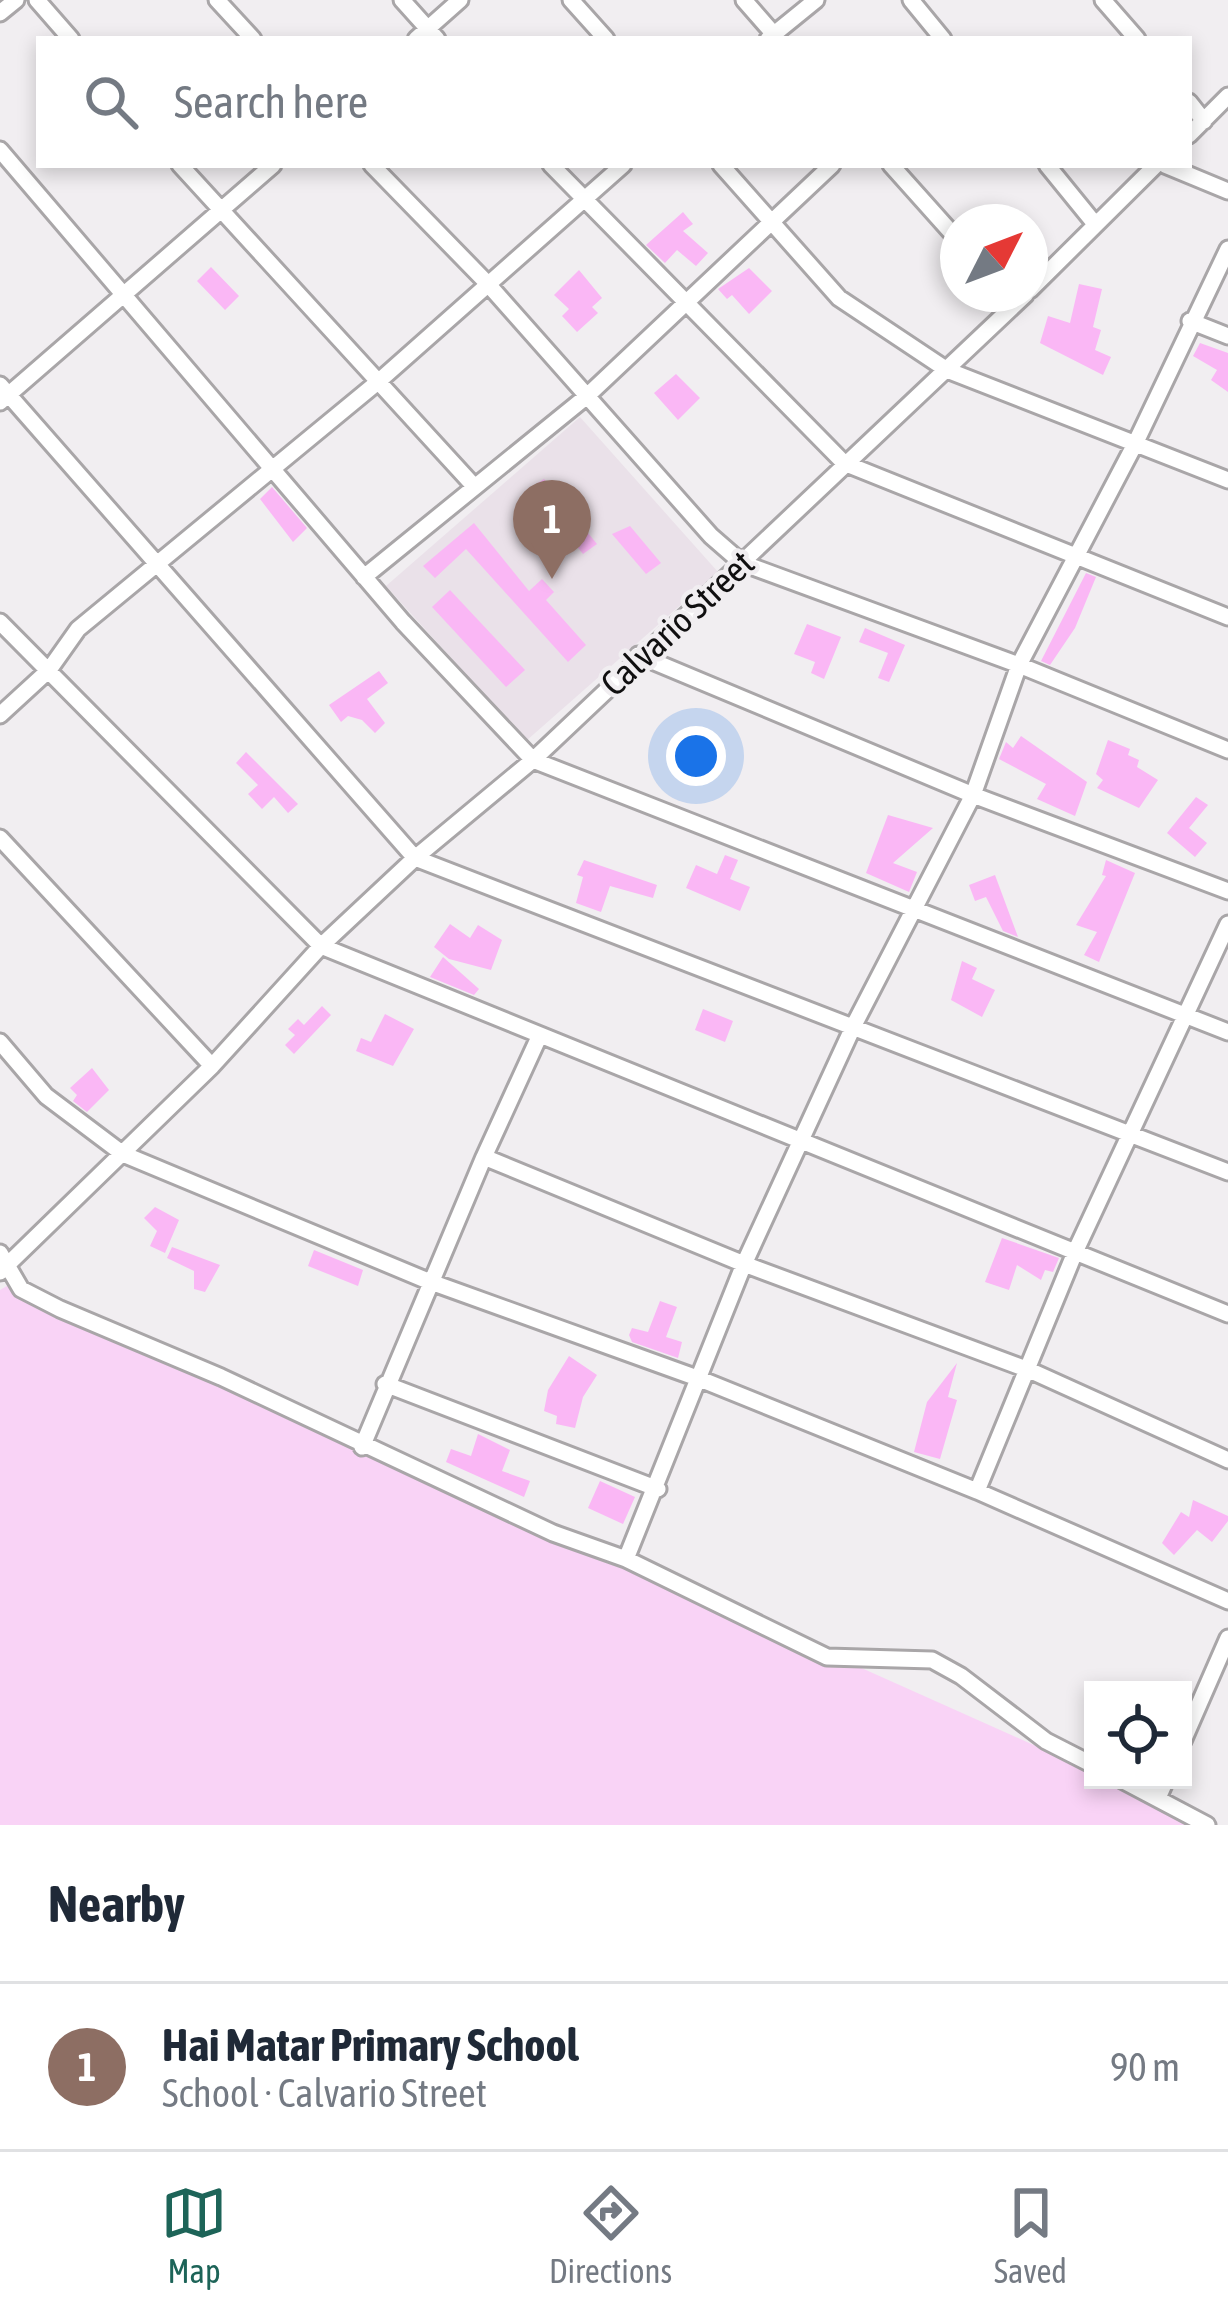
<!DOCTYPE html>
<meta charset="utf-8">
<style>
:root{--surface:#fff;--page:#f6f6f7;--text:#1f2937;--muted:#747a83;--line:#e0e1e3;--accent:#1d6458}
body{margin:0;font-family:"Asap Condensed",sans-serif;background:var(--page);color:var(--text)}
.controls{position:absolute;right:36px;bottom:36px;display:grid;overflow:hidden;border-radius:0px;box-shadow:0 6px 18px #0003}
.controls button{width:108px;height:108px;display:grid;place-items:center;padding:0;border:0;border-bottom:3px solid var(--line);background:var(--surface);color:var(--text);font:60px sans-serif}
.compass{position:absolute;left:940px;top:204px;width:108px;height:108px;border-radius:50%;background:var(--surface);box-shadow:0 6px 18px #0003;rotate:48deg}
.you{position:absolute;left:696px;top:756px;width:42px;height:42px;margin:-30px;border:9px solid #fff;border-radius:50%;background:#1a73e8;box-shadow:0 0 0 18px #1a73e833}
.badge{display:grid;place-items:center;width:78px;height:78px;border-radius:50%;background:var(--accent);color:#fff;font-size:39px;font-weight:700}
.pin{position:absolute;translate:-50% -99px;filter:drop-shadow(0 3px 6px #0008)}
.pin::after{content:'';position:absolute;top:63px;width:42px;height:36px;background:inherit;clip-path:polygon(0 0,100% 0,50% 100%)}
.list{margin:0;padding:0;list-style:none}
h2{display:flex;justify-content:space-between;align-items:center;height:156px;margin:0;padding:0 48px;font-size:51px}
h2 small{font-size:39px;font-weight:400;color:var(--muted)}
.list li{display:grid;grid-template-columns:78px 1fr auto;gap:36px;align-items:center;box-sizing:border-box;height:168px;padding:0 48px;border-top:3px solid var(--line)}
.list b{display:block;font-size:45px;white-space:nowrap}
.list p{margin:0;font-size:39px;white-space:nowrap;color:var(--muted)}
.list em{font-size:39px;font-style:normal;color:var(--muted)}
.icon{flex:none;width:66px;height:66px;fill:none;stroke:currentColor;stroke-width:2;stroke-linecap:round;stroke-linejoin:round}
.map{position:relative;flex:none;width:1228px;height:1825px;overflow:hidden}
.search{position:absolute;background:var(--surface);box-shadow:0 6px 18px #0003;left:36px;right:36px;top:36px;height:132px;display:flex;align-items:center;gap:30px;box-sizing:border-box;padding:0 42px;border-radius:0px;color:var(--muted);font-size:45px}
.sheet{height:324px;background:var(--surface)}
nav{display:flex;justify-content:space-around;align-items:center;box-sizing:border-box;height:168px;border-top:3px solid var(--line);background:var(--surface);font-size:33px;color:var(--muted)}
nav a{display:grid;justify-items:center;gap:6px}
nav .on{color:var(--accent)}
.map>svg:first-child{display:block}
</style>
<div class="map">
<svg width="1228" height="1825" viewBox="0 0 1228 1825">
<rect width="100%" height="100%" fill="#f1eef1"/>
<path fill="#eae1e9" d="M580 417 718 572 526 741 386 586Z"/>
<path fill="#f9d3f6" d="M7 1286 1027 1742 1093 1772V1780H1110L1207 1825H0V1290Z"/>
<path fill="#fab7f5" d="M683 212 693 224 683 231 708 253 696 266 677 250 665 263 646 245Z
M211 267 239 296 225 310 197 281Z
M749 268 772 291 749 314 732 295 727 299 718 289Z
M579 270 602 298 592 307 598 313 577 332 562 316 569 309 554 295Z
M1079 284 1102 289 1093 327 1101 330 1095 350 1111 357 1103 375 1040 343 1048 316 1070 323Z
M1200 343 1228 353V392L1211 380 1217 370 1193 356Z
M676 374 700 398 678 420 654 393Z
M544 479 597 544 583 554 530 488Z
M272 487 307 528 293 542 260 499Z
M474 523 529 591 542 579 554 592 546 600 586 645 568 662 466 549 435 578 423 566Z
M630 526 661 563 646 574 612 534Z
M1086 573 1096 577 1075 628 1050 665 1041 661Z
M450 590 525 670 506 687 432 607Z
M807 624 841 637 824 679 811 673 815 662 794 654Z
M865 628 905 645 889 682 878 678 888 653 859 642Z
M379 671 388 683 367 699 385 723 375 733 362 720 348 716 341 722 329 705Z
M1021 736 1087 782 1075 816 1037 799 1046 784 999 759 1006 742 1013 748Z
M1108 740 1130 749 1128 755 1139 760 1137 767 1158 780 1139 808 1097 788 1103 780 1096 774Z
M246 752 298 804 288 813 274 797 262 809 248 794 258 785 236 763Z
M1196 797 1208 805 1189 828 1207 843 1195 857 1167 833Z
M888 815 933 828 893 863 917 872 909 892 866 873Z
M725 855 738 860 730 879 750 887 740 911 686 888 696 865 717 874Z
M584 860 657 885 653 898 610 886 601 912 576 903 583 877 577 875Z
M1106 860 1135 873 1099 962 1084 955 1097 932 1076 925 1106 876 1102 875Z
M995 875 1018 937 1003 931 986 897 975 901 969 885Z
M450 924 470 938 478 925 502 940 491 970 449 959 434 947Z
M443 957 479 989 474 995 430 977Z
M962 961 977 968 972 979 995 990 982 1017 951 1000Z
M322 1006 331 1015 294 1054 285 1045 295 1035 288 1029 298 1019 304 1025Z
M703 1009 733 1021 725 1042 695 1030Z
M385 1014 414 1029 393 1066 356 1051 361 1038 371 1042Z
M92 1068 109 1090 87 1112 73 1101 77 1095 70 1088Z
M155 1207 179 1220 165 1253 150 1246 157 1231 144 1218Z
M1002 1238 1059 1258 1053 1272 1045 1270 1041 1280 1017 1265 1009 1290 985 1282Z
M172 1247 220 1265 205 1292 194 1289V1271L167 1258Z
M314 1250 363 1270 358 1286 308 1266Z
M660 1301 677 1307 666 1337 682 1342 678 1358 632 1342 629 1335 632 1328 648 1332Z
M569 1356 597 1375 583 1397 575 1428 556 1424 557 1416 544 1411 548 1390Z
M957 1363 948 1397 957 1400 940 1459 914 1452 927 1402Z
M478 1434 510 1450 502 1471 530 1481 524 1497 446 1462 451 1449 471 1456Z
M600 1481 635 1497 623 1524 588 1508Z
M1193 1500 1228 1516V1521L1212 1542 1197 1530 1174 1555 1162 1543 1181 1512 1189 1517Z"/>
<g fill="none" stroke-linecap="round" stroke-linejoin="round">
<g stroke="#a9a6a8" stroke-width="21">
<path id="street" d="M37 0 71 39
M217 0 253 39
M402 0 437 39
M571 0 606 39
M744 0 778 39
M911 0 943 39
M1103 0 1137 39
M0 13 16 0
M416 39 460 0
M768 39 816 0
M1189 102 1204 121
M1189 135 1228 96
M0 150 403 622 533 760 1228 1032
M180 165 473 485
M372 165 487 283 711 536 742 563 1019 665 1228 750
M551 165 844 463 1228 617
M721 165 839 298 947 370 1228 480
M891 165 958 240
M1047 165 1095 224
M1165 165 1228 191
M1030 290 1156 165
M1190 321 1228 336
M0 385 415 858 1228 1172
M0 402 273 165
M364 577 587 396 832 165
M0 622 321 946 1228 1314
M638 655 973 795 1228 891
M0 715 49 670 78 629 379 381 623 165
M0 838 212 1066
M0 1042 46 1096 123 1154 428 1281 700 1379 977 1491 1076 1250 1228 924
M484 1157 539 1037
M0 1253 21 1289 60 1309 221 1377 553 1533 626 1559 827 1657 932 1660 961 1676 1046 1741 1093 1765
M0 1272 212 1066 321 946 415 858 533 760 1026 294
M385 1384 658 1489
M362 1447 484 1157 744 1264 1029 1370 1228 1460
M977 1491 1228 1601
M626 1559 744 1264 854 1025 973 795 1019 665 1135 444 1228 249
M1183 1741 1228 1638
M1122 1780 1207 1825
M1158 1798 1166 1780"/>
</g>
<use href="#street" stroke="#fff" stroke-width="15"/>
</g>
<g text-anchor="middle" dominant-baseline="central" stroke-width="9" stroke-linejoin="round" paint-order="stroke">
<g font-size="36" fill="#100f10" stroke="#f1eef1">
<text transform="translate(677 623) rotate(-43)">Calvario Street</text>
</g>
</g>
</svg>
<div class="controls">
<button><svg class="icon" aria-label="locate" viewBox="0 0 24 24"><circle cx="12" cy="12" r="6"/><path d="M12 2v4M12 18v4M2 12h4M18 12h4"/></svg></button>
</div>
<svg class="compass" viewBox="-18 -18 36 36"><path d="M0-13l5 13h-10z" fill="#e53935"/><path d="M0 13l5-13h-10z" fill="#747a83"/></svg>
<div class="you"></div>
<div class="pin badge" style="left:552px;top:579px;background:#8d6e63">1</div>
<div class="search"><svg class="icon" aria-label="search" viewBox="0 0 24 24"><circle cx="10" cy="10" r="6"/><path d="M15 15l6 6"/></svg>Search here</div>
</div>
<section class="sheet">
<h2>Nearby<small></small></h2>
<ul class="list">
<li><span class="badge" style="background:#8d6e63">1</span><div><b>Hai Matar Primary School</b><p>School · Calvario Street</p></div><em>90 m</em></li>
</ul>
</section>
<nav>
<a class="on"><svg class="icon" aria-label="map" viewBox="0 0 24 24"><path d="M3 6l6-2 6 2 6-2v14l-6 2-6-2-6 2zM9 4v14M15 6v14"/></svg>Map</a>
<a><svg class="icon" aria-label="directions" viewBox="0 0 24 24"><path d="M12 3l9 9-9 9-9-9zM9 14v-3h6M13 9l2 2-2 2"/></svg>Directions</a>
<a><svg class="icon" aria-label="saved" viewBox="0 0 24 24"><path d="M7 4h10v16l-5-4-5 4z"/></svg>Saved</a>
</nav>
